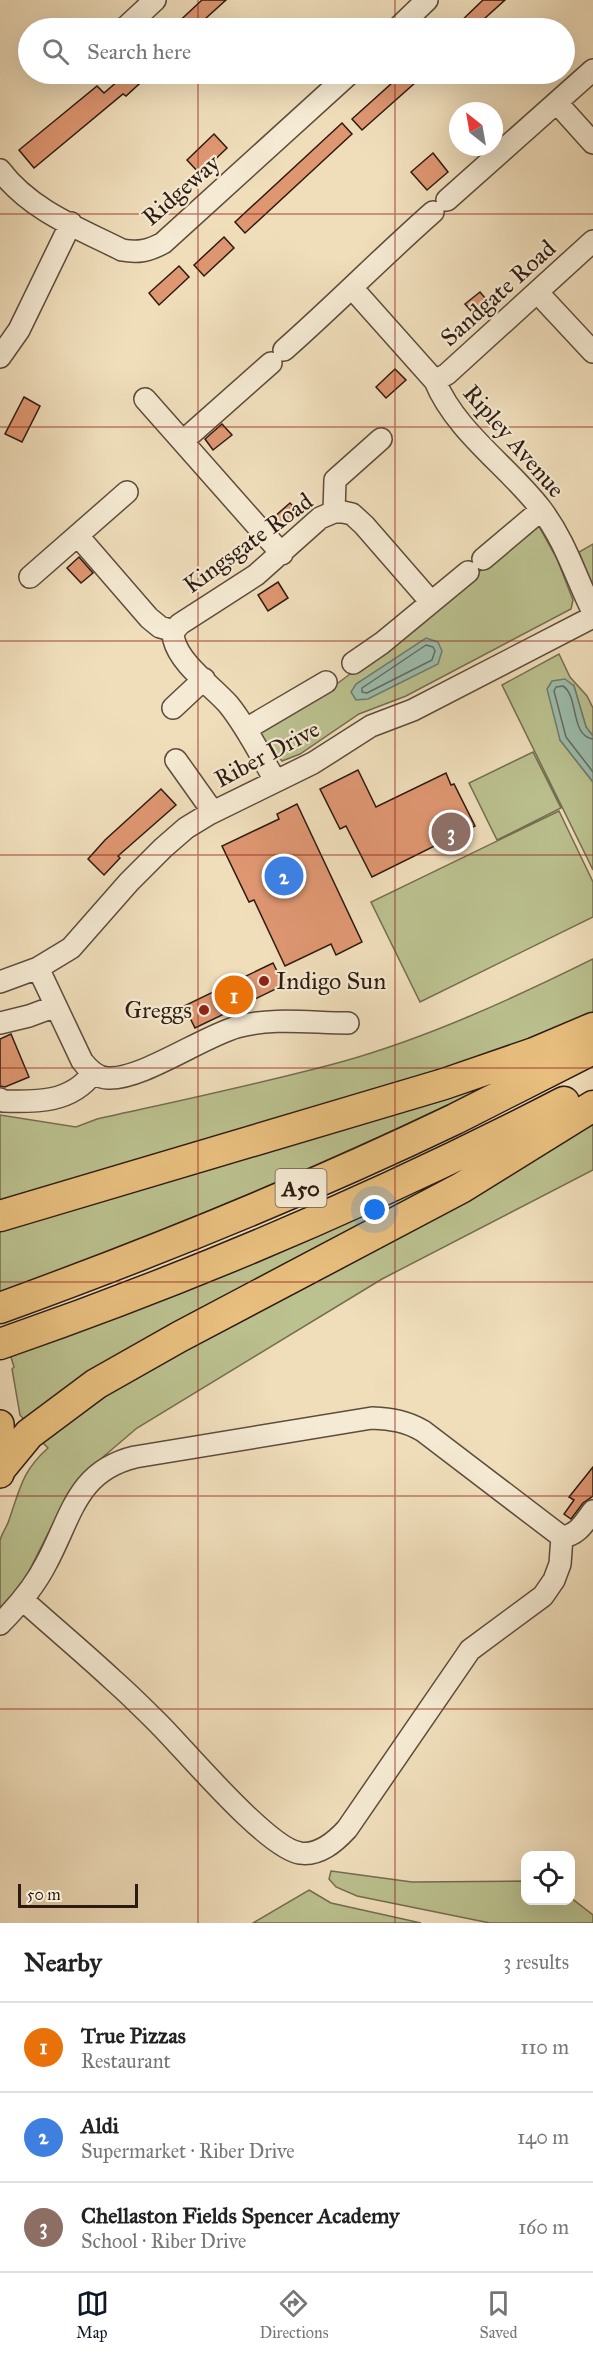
<!DOCTYPE html>
<meta charset="utf-8">
<style>
:root{--surface:#fff;--page:#f2f2f2;--text:#222;--muted:#767676;--line:#e0e0e0;--accent:#111827}
body{margin:0;font-family:"IM FELL Great Primer",serif;background:var(--page);color:var(--text)}
.controls{position:absolute;right:18px;bottom:18px;display:grid;overflow:hidden;border-radius:12px;box-shadow:0 6px 24px #0002}
.controls button{width:54px;height:54px;display:grid;place-items:center;padding:0;border:0;border-bottom:2px solid var(--line);background:var(--surface);color:var(--text);font:30px sans-serif}
.compass{position:absolute;left:449px;top:102px;width:54px;height:54px;border-radius:50%;background:var(--surface);box-shadow:0 6px 24px #0002;rotate:329deg}
.scale{position:absolute;left:18px;bottom:15px;width:120px;box-sizing:border-box;padding-left:6px;border:3px solid #2d1b12;border-top:0;font-size:16px;line-height:21px;white-space:nowrap;color:#2d1b12;-webkit-text-stroke:4px #f5ead3;paint-order:stroke}
.you{position:absolute;left:375px;top:1210px;width:21px;height:21px;margin:-15px;border:4px solid #fff;border-radius:50%;background:#1a73e8;box-shadow:0 0 0 9px #1a73e833}
.badge{display:grid;place-items:center;width:39px;height:39px;border-radius:50%;background:var(--accent);color:#fff;font-size:20px;font-weight:700}
.pin{position:absolute;translate:-50% -50%;border:3px solid #fff;box-shadow:0 2px 6px #0006}
.list{margin:0;padding:0;list-style:none}
h2{display:flex;justify-content:space-between;align-items:center;height:78px;margin:0;padding:0 24px;font-size:26px}
h2 small{font-size:20px;font-weight:400;color:var(--muted)}
.list li{display:grid;grid-template-columns:39px 1fr auto;gap:18px;align-items:center;box-sizing:border-box;height:90px;padding:0 24px;border-top:2px solid var(--line)}
.list b{display:block;font-size:22px;white-space:nowrap}
.list p{margin:0;font-size:20px;white-space:nowrap;color:var(--muted)}
.list em{font-size:20px;font-style:normal;color:var(--muted)}
.icon{flex:none;width:33px;height:33px;fill:none;stroke:currentColor;stroke-width:2;stroke-linecap:round;stroke-linejoin:round}
.map{position:relative;flex:none;width:593px;height:1923px;overflow:hidden}
.search{position:absolute;background:var(--surface);box-shadow:0 6px 24px #0002;left:18px;right:18px;top:18px;height:66px;display:flex;align-items:center;gap:15px;box-sizing:border-box;padding:0 21px;border-radius:33px;color:var(--muted);font-size:22px}
.sheet{height:348px;background:var(--surface)}
nav{display:flex;justify-content:space-around;align-items:center;box-sizing:border-box;height:84px;border-top:2px solid var(--line);background:var(--surface);font-size:16px;color:var(--muted)}
nav a{display:grid;justify-items:center;gap:3px}
nav .on{color:var(--accent)}
.map>svg:first-child{display:block}
</style>
<div class="map">
<svg width="593" height="1923" viewBox="0 0 593 1923">
<rect width="100%" height="100%" fill="#f0debb"/>
<filter id="stains"><feTurbulence type="fractalNoise" baseFrequency=".00333" numOctaves="4"/><feColorMatrix values="0 0 0 0 .2 0 0 0 0 .09 0 0 0 0 .02 0 0 0 .5 -.17"/></filter>
<radialGradient id="worn" r=".72"><stop offset=".6" stop-color="#630" stop-opacity="0"/><stop offset="1" stop-color="#630" stop-opacity=".3"/></radialGradient>
<path fill="#bbc18f" stroke="#746e50" stroke-width="1.5" d="M537 523 557 559 573 600 571 609 406 696 359 714 300 754 282 761 258 732 338 683 412 628 414 631 461 591 460 588Z
M593 544V589L579 552Z
M559 654 570 677 587 696 593 708V736L586 727 574 686 560 740 593 782V870L502 685Z
M533 752 561 808 497 840 469 783Z
M559 811 593 882V917L420 1002 371 902Z
M593 959V1015L486 1057 0 1205V1115L76 1127 97 1119C178 1101 260 1084 341 1062 427 1038 512 999 593 959Z
M567 1047C383 1139 194 1222 0 1292V1225Z
M593 1122V1170L382 1279 137 1428 103 1457 69 1492 26 1577 0 1612C0 1589 0 1564 0 1541 1 1534 7 1527 9 1520 20 1489 22 1471 48 1448L42 1442 109 1394 139 1375Z
M514 1143 26 1422 20 1415 12 1369 14 1367 10 1354Z
M331 1871 412 1882 525 1881 526 1900H570L571 1898 593 1915V1923H490L357 1896 336 1887 329 1879Z
M309 1890 331 1903 421 1923H253Z"/>
<path fill="#9bbcac" stroke="#6f7c6e" stroke-width="1.5" d="M426 638 438 642 442 651 438 664 368 699 356 700 351 692 356 684Z
M565 679 574 686 586 727 593 736V782L560 740 547 689 552 681Z"/>
<g fill="none" stroke-linecap="round" stroke-linejoin="round">
<path stroke="#646c5f" stroke-width="1.5" d="M426 645 433 647 435 651 432 660 367 693 362 692V688Z
M593 739C570 736 579 696 563 686L556 687 554 691 566 737 593 772"/>
</g>
<path fill="#df9772" stroke="#2d1b12" stroke-width="1.5" d="M202 0H226L195 28H172Z
M483 0H505L474 28H454Z
M126 74H150L126 96 123 94 34 168 19 150 97 86 104 93Z
M402 74H425L362 130 352 119Z
M342 123 352 134 245 233 235 222Z
M214 134 227 148 200 174 187 160Z
M433 153 448 172 427 190 411 172Z
M224 237 234 248 204 276 194 265Z
M179 266 189 277 159 305 149 293Z
M480 292 494 309 480 321 465 304Z
M395 369 406 380 386 398 376 387Z
M24 397 40 406 22 442 5 434Z
M222 424 232 435 213 450 205 439Z
M290 503 300 513 283 528 273 518Z
M79 557 93 573 81 583 67 568Z
M278 582 288 598 268 611 258 595Z
M358 770 376 807 446 773 451 785 454 784 475 826 372 877 346 826 340 829 320 789Z
M161 789 176 805 118 856 120 858 104 875 88 859 105 840Z
M297 804 362 942 336 955 331 944 285 966 254 900 249 902 222 846 279 819 277 814Z
M273 963 284 985 195 1028 184 1006Z
M11 1034 29 1077 5 1087 0 1086V1039Z
M593 1467V1496L583 1503 571 1519 564 1514 574 1500 569 1497Z"/>
<g fill="none" stroke-linecap="round" stroke-linejoin="round">
<g stroke="#5e4c3c" stroke-width="24">
<path id="minor" d="M125 28 155 0
M398 28 427 0
M557 103 593 143
M0 170C30 210 78 228 122 250 138 253 148 251 163 243L349 74
M447 200 593 70
M353 289 435 381C456 432 508 466 541 509 566 542 575 576 593 612
M537 292 593 352
M284 350C335 305 382 257 433 212
M0 357 19 330 71 223
M435 381 447 374 593 241
M145 399 282 554
M183 441 271 363
M334 512 335 480 381 439
M78 536 149 618 160 627 174 631
M483 559 541 510
M30 577 127 492
M353 663 382 643 468 572
M173 708 204 679
M246 729 326 682
M176 760 213 812
M275 780C260 755 247 727 228 704 212 686 180 664 174 640 172 633 175 629 180 624L256 575 320 518 334 512H343L352 514 364 525 431 602
M38 968 82 1061C89 1070 97 1078 108 1078 141 1080 202 1037 237 1027 272 1017 312 1023 348 1023
M0 982 38 968 71 948 129 882 163 848 186 828 209 814 313 763 371 726 413 710 593 617
M0 1023 29 1016 56 1006
M0 1099 3 1101C36 1102 71 1103 93 1073
M24 1601C53 1627 84 1653 113 1680 129 1694 144 1709 159 1724 186 1751 268 1849 300 1853 319 1856 335 1842 347 1829L470 1650 543 1596 554 1580 560 1564 562 1537
M0 1624C19 1605 35 1586 47 1562 72 1515 77 1471 135 1457L372 1418C392 1419 406 1421 423 1431L562 1537C578 1535 584 1523 593 1511"/>
</g>
<g stroke="#2d1b12" stroke-width="30">
<path id="major" d="M0 1424 2 1458 0 1474"/>
</g>
<g stroke="#2d1b12" stroke-width="33">
<path id="highway" d="M0 1216 444 1084 534 1053 593 1028
M0 1308C154 1252 307 1190 455 1119 501 1096 547 1072 593 1049
M0 1344C193 1277 382 1196 564 1102
M1 1468 29 1434 96 1384 179 1337 461 1188 593 1106"/>
</g>
<use href="#minor" stroke="#f5ead3" stroke-width="21"/>
<use href="#major" stroke="#e8bf7e" stroke-width="27"/>
<use href="#highway" stroke="#e8bf7e" stroke-width="30"/>
</g>
<path fill="none" stroke="#8f2418" stroke-width="1.5" stroke-opacity="0.55" d="M198 0V28M395 0V28M198 74V1923M395 74V1923M0 214H593M0 427H593M0 641H593M0 855H593M0 1068H593M0 1282H593M0 1496H593M0 1709H593"/>
<g fill="#8f2418" stroke="#f5ead3" stroke-width="2">
<circle cx="264" cy="981" r="6"/>
<circle cx="204" cy="1010" r="6"/>
</g>
<g text-anchor="middle" dominant-baseline="central" stroke-width="4.5" stroke-linejoin="round" paint-order="stroke">
<rect fill="#f5ead3" stroke="#69594c" stroke-width="1.5" x="275.5" y="1169" width="51" height="38" rx="4.5"/>
<g font-size="22" font-weight="bold" fill="#2d1b12">
<text x="301" y="1188">A50</text>
</g>
<g font-size="24" fill="#2d1b12" stroke="#f5ead3">
<text transform="translate(181 190) rotate(-41)">Ridgeway</text>
<text transform="translate(498 293) rotate(-42)">Sandgate Road</text>
<text transform="translate(514 441) rotate(49)">Ripley Avenue</text>
<text transform="translate(248 543) rotate(-36)">Kingsgate Road</text>
<text transform="translate(267 754) rotate(-28)">Riber Drive</text>
</g>
<g font-size="24" fill="#2d1b12" stroke="#f5ead3" text-anchor="start">
<text x="276" y="981">Indigo Sun</text>
<text x="192" y="1010" text-anchor="end">Greggs</text>
</g>
</g>
<rect width="100%" height="100%" filter="url(#stains)"/>
<rect width="100%" height="100%" fill="url(#worn)"/>
</svg>
<div class="controls">
<button><svg class="icon" aria-label="locate" viewBox="0 0 24 24"><circle cx="12" cy="12" r="6"/><path d="M12 2v4M12 18v4M2 12h4M18 12h4"/></svg></button>
</div>
<svg class="compass" viewBox="-18 -18 36 36"><path d="M0-13l5 13h-10z" fill="#e53935"/><path d="M0 13l5-13h-10z" fill="#767676"/></svg>
<div class="scale">50 m</div>
<div class="you"></div>
<div class="pin badge" style="left:234px;top:995px;background:#e8710a">1</div>
<div class="pin badge" style="left:284px;top:876px;background:#3f7fe0">2</div>
<div class="pin badge" style="left:451px;top:832px;background:#8d6e63">3</div>
<div class="search"><svg class="icon" aria-label="search" viewBox="0 0 24 24"><circle cx="10" cy="10" r="6"/><path d="M15 15l6 6"/></svg>Search here</div>
</div>
<section class="sheet">
<h2>Nearby<small>3 results</small></h2>
<ul class="list">
<li><span class="badge" style="background:#e8710a">1</span><div><b>True Pizzas</b><p>Restaurant</p></div><em>110 m</em></li>
<li><span class="badge" style="background:#3f7fe0">2</span><div><b>Aldi</b><p>Supermarket · Riber Drive</p></div><em>140 m</em></li>
<li><span class="badge" style="background:#8d6e63">3</span><div><b>Chellaston Fields Spencer Academy</b><p>School · Riber Drive</p></div><em>160 m</em></li>
</ul>
</section>
<nav>
<a class="on"><svg class="icon" aria-label="map" viewBox="0 0 24 24"><path d="M3 6l6-2 6 2 6-2v14l-6 2-6-2-6 2zM9 4v14M15 6v14"/></svg>Map</a>
<a><svg class="icon" aria-label="directions" viewBox="0 0 24 24"><path d="M12 3l9 9-9 9-9-9zM9 14v-3h6M13 9l2 2-2 2"/></svg>Directions</a>
<a><svg class="icon" aria-label="saved" viewBox="0 0 24 24"><path d="M7 4h10v16l-5-4-5 4z"/></svg>Saved</a>
</nav>
